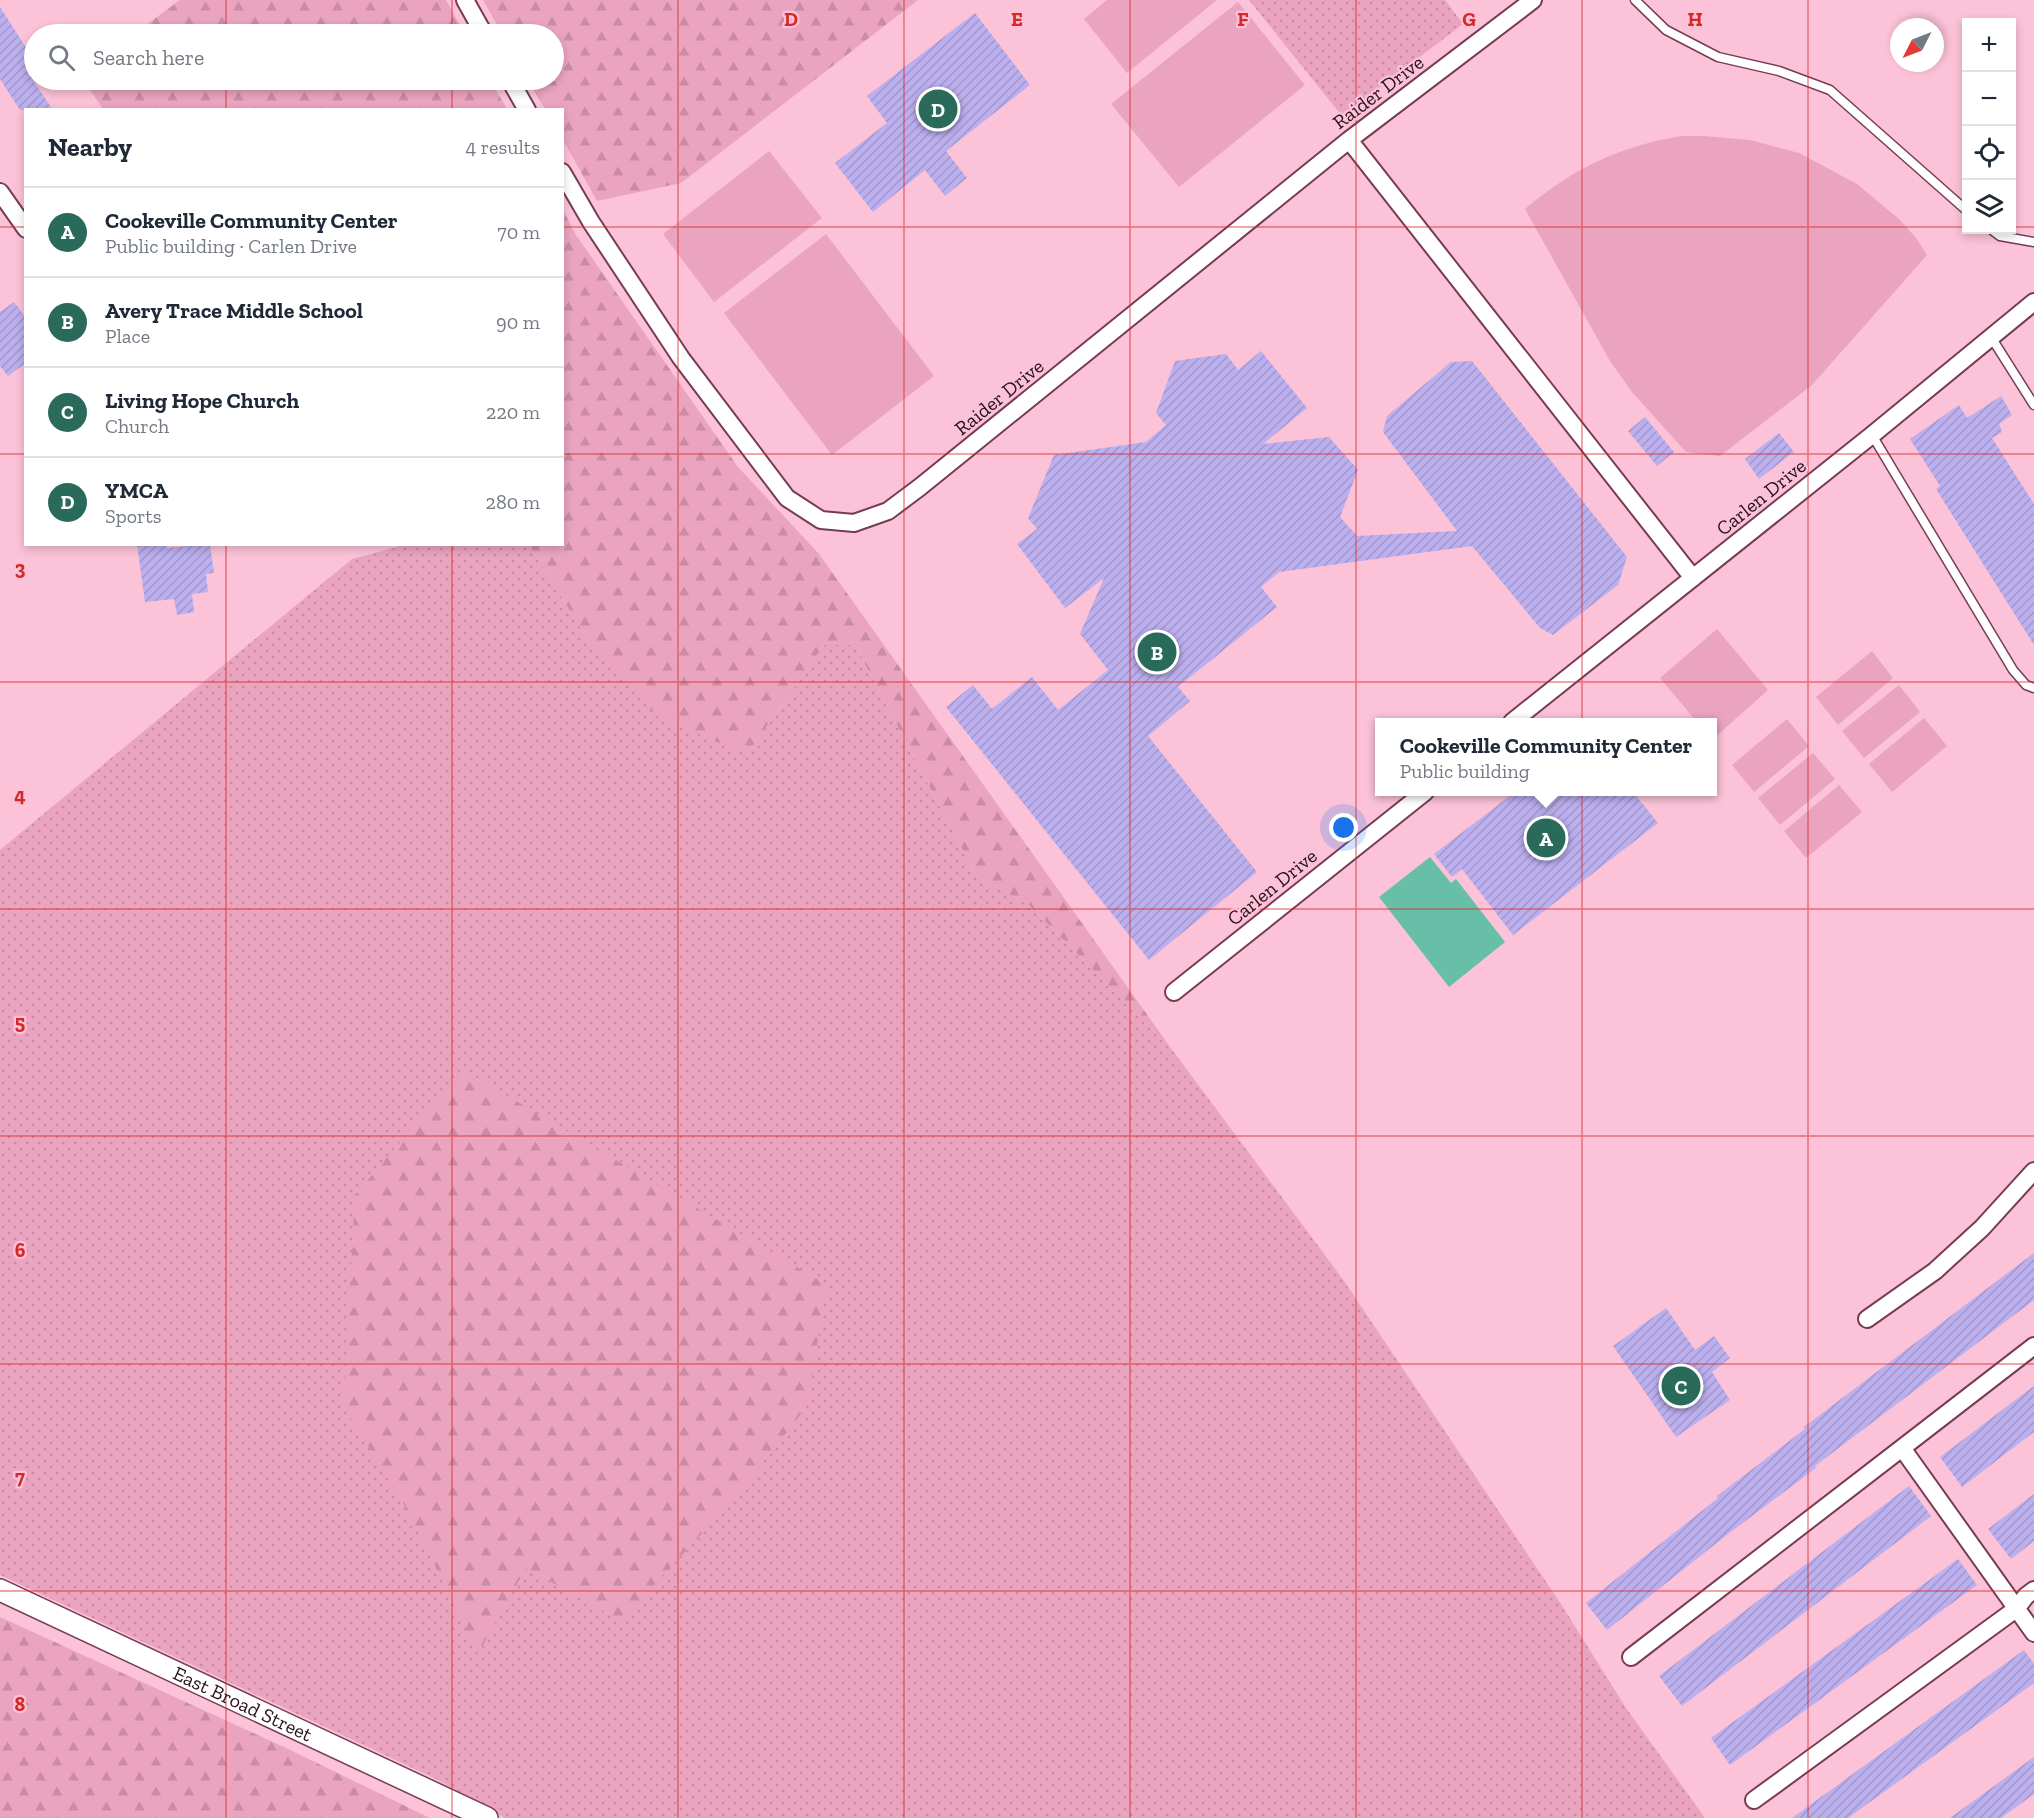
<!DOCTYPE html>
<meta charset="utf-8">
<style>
:root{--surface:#fff;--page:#f6f6f7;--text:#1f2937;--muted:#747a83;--line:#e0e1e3;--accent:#296a5a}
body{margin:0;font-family:"Zilla Slab",serif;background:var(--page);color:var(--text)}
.controls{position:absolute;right:18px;top:18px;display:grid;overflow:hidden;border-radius:0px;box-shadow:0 3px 9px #0003}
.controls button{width:54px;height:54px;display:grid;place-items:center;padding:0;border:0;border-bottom:2px solid var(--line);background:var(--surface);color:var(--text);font:30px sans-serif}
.compass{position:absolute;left:1890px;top:18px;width:54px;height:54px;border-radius:50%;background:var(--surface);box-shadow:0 3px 9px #0003;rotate:228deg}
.you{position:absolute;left:1344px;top:828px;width:21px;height:21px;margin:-15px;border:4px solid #fff;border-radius:50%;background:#1a73e8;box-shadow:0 0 0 9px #1a73e833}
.badge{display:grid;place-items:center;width:39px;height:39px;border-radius:50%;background:var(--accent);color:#fff;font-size:20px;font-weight:700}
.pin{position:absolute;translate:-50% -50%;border:3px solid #fff;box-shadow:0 2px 6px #0006}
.popup{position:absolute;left:1375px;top:718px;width:342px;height:78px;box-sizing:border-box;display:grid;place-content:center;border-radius:0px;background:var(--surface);filter:drop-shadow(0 2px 4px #0005);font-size:20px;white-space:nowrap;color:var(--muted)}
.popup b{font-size:22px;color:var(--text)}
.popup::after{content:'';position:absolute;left:50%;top:100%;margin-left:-12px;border:12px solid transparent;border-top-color:var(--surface)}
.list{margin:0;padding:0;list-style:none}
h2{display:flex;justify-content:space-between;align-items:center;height:78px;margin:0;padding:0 24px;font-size:26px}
h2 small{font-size:20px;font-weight:400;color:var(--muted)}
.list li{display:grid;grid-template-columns:39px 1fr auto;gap:18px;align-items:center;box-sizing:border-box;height:90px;padding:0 24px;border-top:2px solid var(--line)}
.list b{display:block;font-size:22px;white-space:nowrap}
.list p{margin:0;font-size:20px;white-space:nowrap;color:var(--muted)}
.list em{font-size:20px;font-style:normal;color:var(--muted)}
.icon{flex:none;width:33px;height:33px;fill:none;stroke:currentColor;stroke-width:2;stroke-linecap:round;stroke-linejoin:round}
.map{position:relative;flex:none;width:2034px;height:1818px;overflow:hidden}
.search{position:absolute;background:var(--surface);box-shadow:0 3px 9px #0003;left:24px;top:24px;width:540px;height:66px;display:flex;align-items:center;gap:15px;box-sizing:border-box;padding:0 21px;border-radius:33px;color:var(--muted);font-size:22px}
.panel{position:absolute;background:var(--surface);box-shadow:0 3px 9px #0003;left:24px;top:108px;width:540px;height:438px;border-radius:0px}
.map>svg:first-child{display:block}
</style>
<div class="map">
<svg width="2034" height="1818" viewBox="0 0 2034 1818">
<defs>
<pattern id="grass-dots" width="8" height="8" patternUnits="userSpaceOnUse" patternTransform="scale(1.5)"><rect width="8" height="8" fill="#eaa4c0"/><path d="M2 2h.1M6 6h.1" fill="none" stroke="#c98ca4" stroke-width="1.8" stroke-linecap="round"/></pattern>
<pattern id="forest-firs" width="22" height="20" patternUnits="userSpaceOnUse" patternTransform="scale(1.5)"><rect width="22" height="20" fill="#eaa4c0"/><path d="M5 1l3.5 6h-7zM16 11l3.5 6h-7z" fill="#c98ca4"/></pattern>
<pattern id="building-hatch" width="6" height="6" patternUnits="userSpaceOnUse" patternTransform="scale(1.5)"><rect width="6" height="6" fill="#bcafee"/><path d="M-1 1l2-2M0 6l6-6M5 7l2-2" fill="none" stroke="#a296cc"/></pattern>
</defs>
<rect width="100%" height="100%" fill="#fbc2d8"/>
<path fill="url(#grass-dots)" d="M1249 0H1445L1463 24 1342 116Z
M404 545H529L588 640 747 754 824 645H855L977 877 1028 904 1173 1051 1342 1278 1561 1604 1626 1708 1705 1818H505L434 1778 0 1575V850L352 559Z"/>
<path fill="url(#forest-firs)" d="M180 0H446L465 34H134Z
M483 0H918L681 183 597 201 563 140 562 110 545 109 528 80H554V34H502Z
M83 80H490L507 109H103Z
M563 210 576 235 738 467 819 554 1173 1051 1028 904 977 877 855 645H824L747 754 659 718 588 640 529 545 562 544Z
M462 1069 827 1285 807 1406 740 1492 621 1621 526 1568 478 1654 409 1513 343 1406 355 1195Z
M0 1617 286 1748 430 1818H0Z"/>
<path fill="#eaa4c0" d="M1107 0H1217L1127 73 1084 19Z
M1238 2 1305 85 1179 187 1111 104Z
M1681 136H1704L1750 140 1799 153 1857 184 1900 220 1916 238 1927 255 1812 385 1720 456 1686 452 1632 392 1610 361 1525 209C1574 168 1618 147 1681 136Z
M769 151 822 218 714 302 663 234Z
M826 234 934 376 832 455 724 313Z
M1717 629 1768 690 1713 739 1712 722H1697L1660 678Z
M1872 651 1893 678 1838 725 1816 697Z
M1899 685 1920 712 1864 758 1842 731Z
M1924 718 1947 746 1892 792 1869 764Z
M1787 719 1809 746 1754 792 1732 765Z
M1813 753 1835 779 1780 825 1758 798Z
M1839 785 1862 812 1806 858 1784 831Z"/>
<path fill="#68bfa7" d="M1430 857 1451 883 1456 879 1505 942 1449 987 1379 897Z"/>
<path fill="url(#building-hatch)" d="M0 7 34 60V82L53 110H20L0 79Z
M975 13 1030 85 946 151 967 178 945 196 925 170 873 212 835 163 887 123 867 96Z
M14 302 26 318V363L8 376 0 366V312Z
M1261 351 1307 408 1263 444 1329 437 1358 470 1340 517 1357 536 1457 531 1383 432 1387 416 1451 362 1472 361 1627 557 1618 585 1553 635 1540 628 1472 546 1279 572 1261 587 1277 607 1178 687 1190 701 1148 736 1257 872 1149 960 946 707 973 685 992 709 1032 677 1058 710 1108 670 1080 634 1104 578 1065 608 1017 544 1037 529 1028 518 1054 455 1146 442 1166 425 1156 413 1175 361 1226 354 1238 370Z
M2001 396 2012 415 1999 424 2002 432 1992 438 2034 504V645L1936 489 1940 486 1910 439 1959 405 1967 418Z
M1645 417 1674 452 1657 466 1628 431Z
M1779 433 1794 452 1759 479 1745 459Z
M137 544H166L167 548 210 544 214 573 206 574 208 592 192 594 194 612 177 615 174 599 145 602Z
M1515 792H1633L1658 823 1513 935 1462 869 1452 877 1434 854Z
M2034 1253V1300L1815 1466 1816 1468 1728 1534 1607 1630 1586 1603 1718 1498 1717 1496 1805 1429 1804 1427Z
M1666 1308 1695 1350 1714 1336 1730 1358 1712 1372 1730 1400 1676 1437 1613 1346Z
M2034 1386V1432L1962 1487 1940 1457Z
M1909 1486 1931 1516 1682 1706 1659 1676Z
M2034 1494V1541L2011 1559 1988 1529Z
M1958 1559 1977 1585 1730 1765 1711 1738Z
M2024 1650 2034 1664V1683L1848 1818H1792Z
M2034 1757V1794L2001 1818H1950Z"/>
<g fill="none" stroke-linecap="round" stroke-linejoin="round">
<g stroke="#763b55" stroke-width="11">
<path id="service" d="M1635 0 1666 30 1718 57 1779 71 1830 90 1966 210
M1992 230 2000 236 2034 242
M1991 337 2034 405
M1872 435 2013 670 2026 685 2034 688"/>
</g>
<g stroke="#763b55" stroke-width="20">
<path id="minor" d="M465 0 484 34
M510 80 527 110
M1349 140 1693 578
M562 172 591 222 681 358 787 498 821 520 854 523 888 511 920 487 1349 140 1533 0
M0 192 26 229
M1512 722 1872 435 2034 302
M1174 992 1425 792
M1867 1319 1935 1271 1982 1228 2034 1171
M1902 1448 2034 1346
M1631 1657 1902 1448 2034 1633
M1754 1800 2016 1609 2026 1596 2034 1590"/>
</g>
<g stroke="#763b55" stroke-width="24">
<g id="tertiary">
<path id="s1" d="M0 1590 487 1818"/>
</g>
</g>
<use href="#service" stroke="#fff" stroke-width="8"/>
<use href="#minor" stroke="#fff" stroke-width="16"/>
<use href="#tertiary" stroke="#fff" stroke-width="21"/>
</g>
<path fill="none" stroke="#d62828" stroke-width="1.5" stroke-opacity="0.55" d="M226 0V34M452 0V34M678 0V1818M904 0V1818M1130 0V1818M1356 0V1818M1582 0V1818M1808 0V1818M226 80V110M452 80V110M0 227H26M562 227H1966M2012 227H2034M0 454H26M562 454H2034M226 544V1818M452 544V1818M0 682H2034M0 909H2034M0 1136H2034M0 1364H2034M0 1591H2034"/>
<g text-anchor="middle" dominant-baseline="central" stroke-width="4.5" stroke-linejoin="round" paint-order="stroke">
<g font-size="20" fill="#29101b" stroke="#fbc2d8">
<text transform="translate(1378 92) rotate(-37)">Raider Drive</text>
<text transform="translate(999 397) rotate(-39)">Raider Drive</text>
<text transform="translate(1761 497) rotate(-39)">Carlen Drive</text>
<text transform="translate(1272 887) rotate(-39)">Carlen Drive</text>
<text stroke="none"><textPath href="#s1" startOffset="268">East Broad Street</textPath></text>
</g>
</g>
<g font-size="20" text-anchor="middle" font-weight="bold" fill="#d62828" stroke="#fbc2d8" stroke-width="4.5" stroke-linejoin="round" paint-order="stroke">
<text x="791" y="26">D</text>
<text x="1017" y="26">E</text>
<text x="1243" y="26">F</text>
<text x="1469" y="26">G</text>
<text x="1695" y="26">H</text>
<text x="20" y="575">3</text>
<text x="20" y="802">4</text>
<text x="20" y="1029">5</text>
<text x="20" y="1257">6</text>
<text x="20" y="1484">7</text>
<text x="20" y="1711">8</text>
</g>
</svg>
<div class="controls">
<button>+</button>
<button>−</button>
<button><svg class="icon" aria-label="locate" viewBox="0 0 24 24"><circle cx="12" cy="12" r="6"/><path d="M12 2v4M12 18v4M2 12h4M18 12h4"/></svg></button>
<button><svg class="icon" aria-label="layers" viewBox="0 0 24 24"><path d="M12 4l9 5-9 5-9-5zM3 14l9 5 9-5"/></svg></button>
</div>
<svg class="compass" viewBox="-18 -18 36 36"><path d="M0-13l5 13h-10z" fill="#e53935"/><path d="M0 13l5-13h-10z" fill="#747a83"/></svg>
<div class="you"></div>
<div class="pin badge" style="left:1546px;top:838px">A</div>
<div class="popup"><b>Cookeville Community Center</b>Public building</div>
<div class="pin badge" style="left:1157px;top:652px">B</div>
<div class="pin badge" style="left:1681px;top:1386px">C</div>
<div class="pin badge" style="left:938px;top:109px">D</div>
<div class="search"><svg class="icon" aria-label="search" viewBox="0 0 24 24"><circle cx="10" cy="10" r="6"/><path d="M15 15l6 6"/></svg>Search here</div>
<section class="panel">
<h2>Nearby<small>4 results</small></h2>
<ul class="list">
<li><span class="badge">A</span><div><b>Cookeville Community Center</b><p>Public building · Carlen Drive</p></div><em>70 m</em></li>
<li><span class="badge">B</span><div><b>Avery Trace Middle School</b><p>Place</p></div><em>90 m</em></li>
<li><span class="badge">C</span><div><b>Living Hope Church</b><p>Church</p></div><em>220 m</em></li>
<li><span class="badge">D</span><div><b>YMCA</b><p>Sports</p></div><em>280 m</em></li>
</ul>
</section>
</div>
